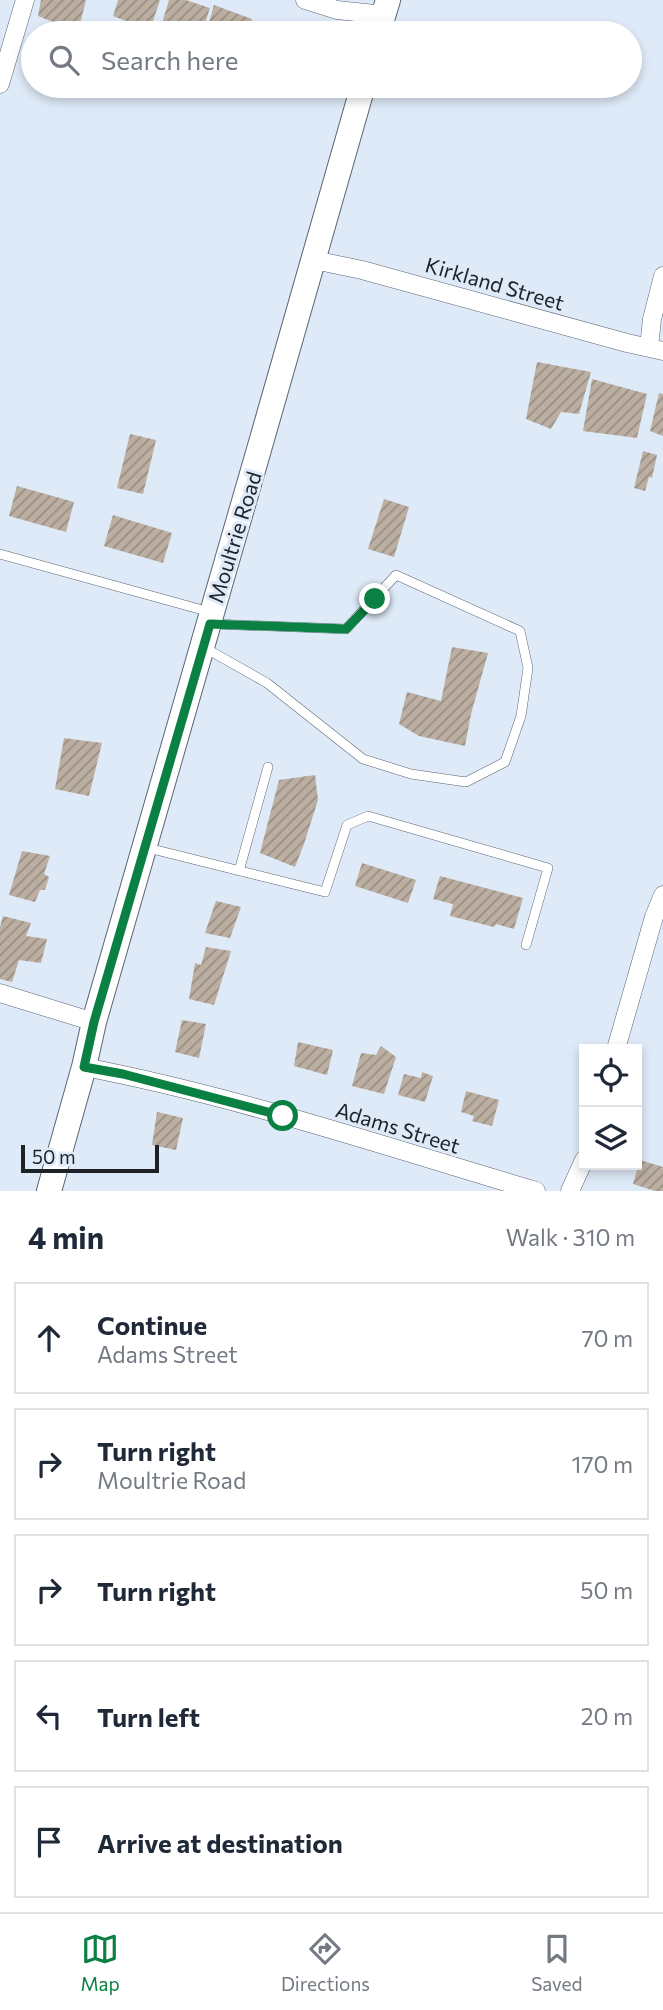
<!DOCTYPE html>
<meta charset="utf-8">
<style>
:root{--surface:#fff;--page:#f2f2f3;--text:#1f2937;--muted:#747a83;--line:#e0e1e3;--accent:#0b8043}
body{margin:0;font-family:Commissioner,sans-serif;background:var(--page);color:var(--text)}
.controls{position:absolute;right:21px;bottom:21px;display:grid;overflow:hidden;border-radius:0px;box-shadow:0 4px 10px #0003}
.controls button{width:63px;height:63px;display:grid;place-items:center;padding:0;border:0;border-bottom:2px solid var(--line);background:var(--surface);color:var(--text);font:35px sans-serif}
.scale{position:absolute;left:21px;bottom:18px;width:138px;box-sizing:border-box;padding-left:7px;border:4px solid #1e2227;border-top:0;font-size:19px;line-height:24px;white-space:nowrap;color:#1e2227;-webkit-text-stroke:5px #deeaf8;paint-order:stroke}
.stop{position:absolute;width:21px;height:21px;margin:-16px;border:5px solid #0b8043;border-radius:50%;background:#fff}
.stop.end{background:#0b8043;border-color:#fff;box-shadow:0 2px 7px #0008}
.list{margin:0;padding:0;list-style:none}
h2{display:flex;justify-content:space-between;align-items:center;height:91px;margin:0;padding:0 28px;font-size:30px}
h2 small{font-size:23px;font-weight:400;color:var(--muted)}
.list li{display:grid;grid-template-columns:46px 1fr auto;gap:21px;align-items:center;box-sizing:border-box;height:112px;margin:0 14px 14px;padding:0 14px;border:2px solid var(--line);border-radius:0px}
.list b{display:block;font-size:26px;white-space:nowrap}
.list p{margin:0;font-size:23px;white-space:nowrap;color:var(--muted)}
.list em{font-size:23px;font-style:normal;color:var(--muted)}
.icon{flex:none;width:38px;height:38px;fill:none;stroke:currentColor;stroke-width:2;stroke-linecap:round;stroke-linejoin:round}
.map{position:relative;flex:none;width:663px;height:1191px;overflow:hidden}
.search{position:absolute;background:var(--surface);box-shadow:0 4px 10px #0003;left:21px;right:21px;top:21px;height:77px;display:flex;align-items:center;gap:18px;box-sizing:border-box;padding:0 24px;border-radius:38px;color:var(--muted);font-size:26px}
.sheet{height:721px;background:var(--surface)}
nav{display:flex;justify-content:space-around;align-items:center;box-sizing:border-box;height:98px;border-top:2px solid var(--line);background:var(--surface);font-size:19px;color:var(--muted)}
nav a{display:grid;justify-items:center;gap:4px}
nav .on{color:var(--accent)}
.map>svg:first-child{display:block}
</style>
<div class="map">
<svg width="663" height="1191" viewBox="0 0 663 1191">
<defs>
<pattern id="building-hatch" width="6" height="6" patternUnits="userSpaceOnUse" patternTransform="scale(1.75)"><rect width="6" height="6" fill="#bcafa2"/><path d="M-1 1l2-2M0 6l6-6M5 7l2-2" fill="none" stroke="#988e84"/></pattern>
</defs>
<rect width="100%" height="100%" fill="#deeaf8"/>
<path fill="url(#building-hatch)" d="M41 0H86L78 32 38 16Z
M118 0H160L150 30 113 16Z
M169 0H186L210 8 202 33H170L160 30Z
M214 5 252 19 248 33H206Z
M449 24 483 32V33H447Z
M537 362 591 372 579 414 561 412 551 429 526 419Z
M592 379 647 394 637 438 583 431Z
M659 393 663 394V436L650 431Z
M130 434 156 440 143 494 117 488Z
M643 451 657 455 652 478 649 477 645 491 634 488Z
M17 486 74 502 66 532 9 516Z
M384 499 409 507 394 557 368 549Z
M113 515 172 533 163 563 104 546Z
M452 647 488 653 471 714 465 746 419 736 399 724 407 692 441 701Z
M64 738 102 743 89 796 55 789Z
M315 775 318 800 304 844 295 867 260 853 279 780Z
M22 851 50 856 44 874 49 877 45 890H40L35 902 9 895Z
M362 863 416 880 408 903 355 886Z
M440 876 523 898 514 929 496 924 494 927 450 916 453 904 433 899Z
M216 901 241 907 230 938 205 933Z
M3 916 31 923 26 936 47 939 41 963 19 960 12 982 0 979V927Z
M206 947 231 951 214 1005 189 999 195 963 201 965Z
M182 1020 206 1024 199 1058 175 1052Z
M298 1042 333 1050 327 1075 294 1066Z
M381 1046 396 1057 384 1094 352 1086 361 1053 376 1055Z
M422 1072 433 1076 425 1102 398 1095 404 1074 421 1078Z
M466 1091 499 1100 492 1126 472 1121 474 1116 461 1112Z
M157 1112 183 1118 176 1150 152 1145Z
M640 1160 663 1167V1191H655L633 1184Z"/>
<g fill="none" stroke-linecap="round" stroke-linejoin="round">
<g stroke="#5b6572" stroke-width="10">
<path id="lane" d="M0 554 210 612
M205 648 267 683 363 759 411 774 466 782 505 762 521 716 528 668 520 631 396 575 346 629 212 624
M148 848 325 892 347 825 368 816 548 868 526 945
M239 871 268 767"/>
</g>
<g stroke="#5b6572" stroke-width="19">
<path id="street" d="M305 0 337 10 384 15
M0 84 25 0
M314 260 362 270 627 343 663 351
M649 347 652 319 663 276
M0 993 94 1022
M616 1049 654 917 663 895
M84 1067C236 1096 387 1147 536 1191
M570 1191 584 1160"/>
</g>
<g stroke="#5b6572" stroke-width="26">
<path id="secondary" d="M378 33 388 0
M49 1191 84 1067 94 1022C186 710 273 398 363 86"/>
</g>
<use href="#lane" stroke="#fff" stroke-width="9"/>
<use href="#street" stroke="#fff" stroke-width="18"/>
<use href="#secondary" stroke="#fff" stroke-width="24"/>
</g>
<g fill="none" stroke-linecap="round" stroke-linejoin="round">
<path stroke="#0b8043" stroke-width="9" d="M283 1116 123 1074 84 1067 94 1022 210 624 346 629 375 599"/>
</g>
<g text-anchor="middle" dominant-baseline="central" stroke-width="6" stroke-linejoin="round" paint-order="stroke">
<g font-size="21" fill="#1e2227" stroke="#deeaf8">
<text transform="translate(495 283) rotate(16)">Kirkland Street</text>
<text transform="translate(234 537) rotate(-73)">Moultrie Road</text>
<text transform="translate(398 1127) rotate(17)">Adams Street</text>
</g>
</g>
</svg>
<div class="controls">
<button><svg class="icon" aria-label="locate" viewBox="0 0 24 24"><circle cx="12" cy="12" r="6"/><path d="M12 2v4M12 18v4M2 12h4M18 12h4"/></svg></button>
<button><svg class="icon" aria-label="layers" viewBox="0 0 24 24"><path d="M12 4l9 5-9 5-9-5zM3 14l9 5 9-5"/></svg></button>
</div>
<div class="scale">50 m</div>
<div class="stop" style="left:283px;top:1116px"></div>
<div class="stop end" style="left:375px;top:599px"></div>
<div class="search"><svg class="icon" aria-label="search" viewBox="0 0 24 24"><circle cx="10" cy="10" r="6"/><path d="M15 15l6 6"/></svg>Search here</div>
</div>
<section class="sheet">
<h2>4 min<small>Walk · 310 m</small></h2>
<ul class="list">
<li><svg class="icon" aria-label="ahead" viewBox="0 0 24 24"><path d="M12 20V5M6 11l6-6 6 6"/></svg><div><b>Continue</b><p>Adams Street</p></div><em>70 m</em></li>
<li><svg class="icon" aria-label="right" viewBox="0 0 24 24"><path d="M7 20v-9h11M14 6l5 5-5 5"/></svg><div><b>Turn right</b><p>Moultrie Road</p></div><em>170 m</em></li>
<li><svg class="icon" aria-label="right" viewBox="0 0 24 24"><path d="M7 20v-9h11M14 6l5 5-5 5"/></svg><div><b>Turn right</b></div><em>50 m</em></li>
<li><svg class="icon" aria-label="left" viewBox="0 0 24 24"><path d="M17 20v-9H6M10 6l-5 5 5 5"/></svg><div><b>Turn left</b></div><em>20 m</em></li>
<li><svg class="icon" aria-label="arrive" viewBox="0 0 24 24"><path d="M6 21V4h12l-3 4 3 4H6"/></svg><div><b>Arrive at destination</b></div></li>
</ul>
</section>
<nav>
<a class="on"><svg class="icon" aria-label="map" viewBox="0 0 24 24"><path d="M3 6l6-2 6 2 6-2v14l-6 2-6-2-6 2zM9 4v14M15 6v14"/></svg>Map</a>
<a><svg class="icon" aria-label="directions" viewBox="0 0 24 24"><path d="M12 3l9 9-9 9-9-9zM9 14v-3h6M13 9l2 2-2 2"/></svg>Directions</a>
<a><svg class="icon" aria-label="saved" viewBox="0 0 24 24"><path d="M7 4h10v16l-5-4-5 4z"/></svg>Saved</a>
</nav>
